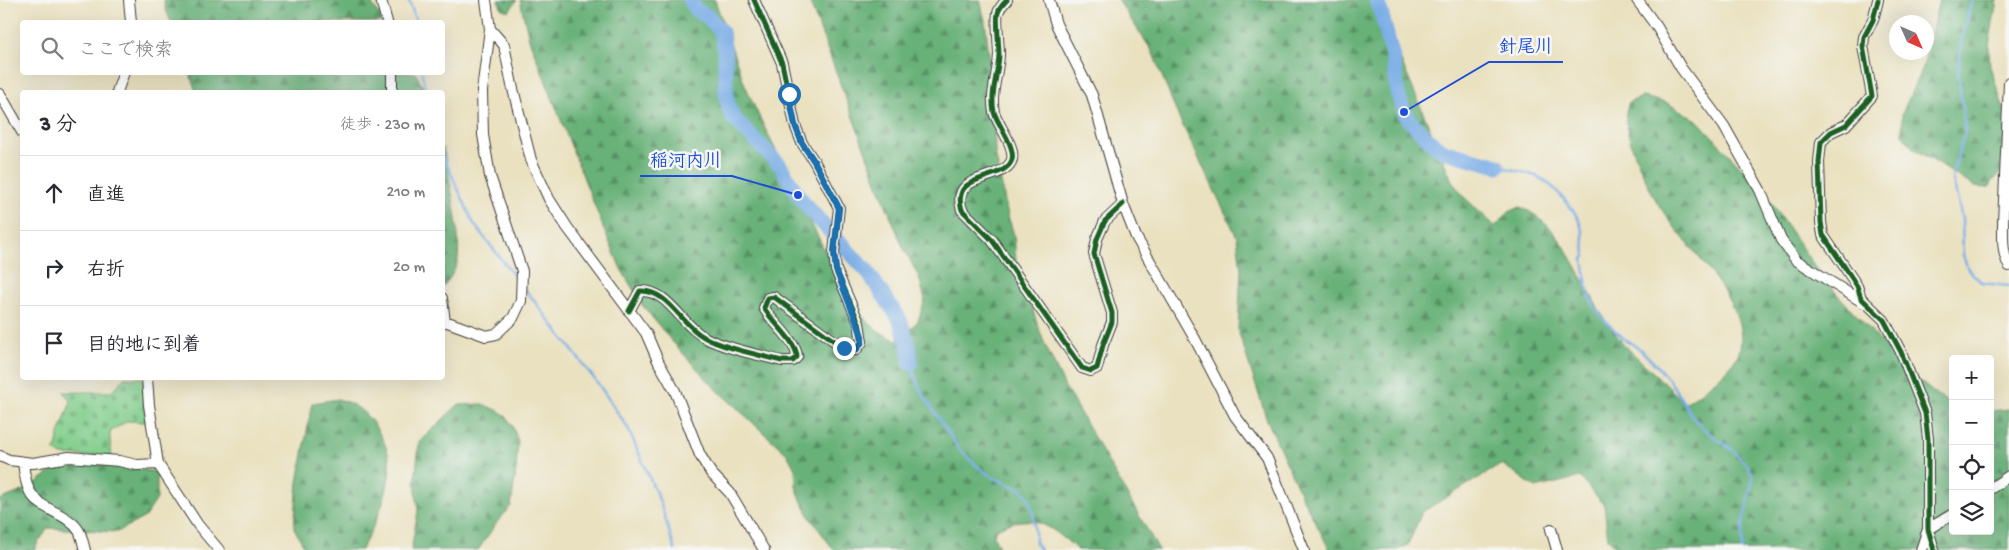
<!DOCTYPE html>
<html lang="ja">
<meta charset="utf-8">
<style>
:root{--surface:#fff;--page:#f7f7f7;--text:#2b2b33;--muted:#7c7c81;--line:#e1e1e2}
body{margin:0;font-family:"Gochi Hand","Klee One",sans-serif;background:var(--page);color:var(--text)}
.controls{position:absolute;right:15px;bottom:15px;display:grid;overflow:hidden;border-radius:5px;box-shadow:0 5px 20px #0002}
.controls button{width:45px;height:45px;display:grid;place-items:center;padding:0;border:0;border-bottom:1px solid var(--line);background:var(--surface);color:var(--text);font:25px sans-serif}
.compass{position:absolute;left:1889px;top:15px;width:45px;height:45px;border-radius:50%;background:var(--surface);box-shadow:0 5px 20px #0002;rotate:135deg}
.stop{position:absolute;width:15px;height:15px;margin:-11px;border:4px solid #1f6fb2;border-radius:50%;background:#fff}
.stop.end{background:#1f6fb2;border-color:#fff;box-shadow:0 1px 5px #0008}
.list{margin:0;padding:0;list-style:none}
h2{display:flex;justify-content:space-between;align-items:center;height:65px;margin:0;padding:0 20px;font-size:21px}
h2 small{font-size:16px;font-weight:400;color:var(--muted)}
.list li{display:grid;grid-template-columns:32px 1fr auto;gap:15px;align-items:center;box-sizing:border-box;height:75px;padding:0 20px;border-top:1px solid var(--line)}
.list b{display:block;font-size:19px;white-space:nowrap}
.list em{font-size:16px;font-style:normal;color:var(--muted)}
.icon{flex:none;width:28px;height:28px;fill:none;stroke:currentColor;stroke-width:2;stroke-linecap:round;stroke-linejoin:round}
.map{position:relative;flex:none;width:2009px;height:550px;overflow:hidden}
.search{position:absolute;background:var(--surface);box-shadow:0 5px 20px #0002;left:20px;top:20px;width:425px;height:55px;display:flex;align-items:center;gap:12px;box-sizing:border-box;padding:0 18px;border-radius:5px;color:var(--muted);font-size:19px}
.panel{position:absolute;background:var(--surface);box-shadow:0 5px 20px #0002;left:20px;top:90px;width:425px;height:290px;border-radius:5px}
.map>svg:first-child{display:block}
</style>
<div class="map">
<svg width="2009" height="550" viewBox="0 0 2009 550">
<defs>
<pattern id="forest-firs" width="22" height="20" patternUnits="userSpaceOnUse" patternTransform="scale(1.25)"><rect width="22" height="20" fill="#68b178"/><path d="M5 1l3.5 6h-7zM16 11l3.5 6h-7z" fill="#558f62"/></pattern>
<pattern id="cemetery-stones" width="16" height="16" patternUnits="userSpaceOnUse" patternTransform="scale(1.25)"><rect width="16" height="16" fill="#81ce8c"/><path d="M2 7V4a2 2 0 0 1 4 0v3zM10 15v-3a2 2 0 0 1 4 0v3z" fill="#6fb078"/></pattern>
</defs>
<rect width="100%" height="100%" fill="#f6f6f2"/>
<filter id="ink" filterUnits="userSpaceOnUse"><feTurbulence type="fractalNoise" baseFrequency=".02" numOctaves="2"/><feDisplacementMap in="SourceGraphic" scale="10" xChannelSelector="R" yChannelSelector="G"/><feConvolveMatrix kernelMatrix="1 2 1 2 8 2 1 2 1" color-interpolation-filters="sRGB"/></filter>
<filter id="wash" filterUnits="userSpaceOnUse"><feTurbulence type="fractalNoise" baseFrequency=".0096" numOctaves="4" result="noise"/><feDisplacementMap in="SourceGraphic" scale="20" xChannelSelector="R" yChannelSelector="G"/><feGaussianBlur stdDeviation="1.12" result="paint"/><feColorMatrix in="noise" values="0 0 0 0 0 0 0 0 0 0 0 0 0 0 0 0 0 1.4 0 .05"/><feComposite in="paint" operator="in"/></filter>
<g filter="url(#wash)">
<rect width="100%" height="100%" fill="#eae1c0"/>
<path fill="url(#forest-firs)" stroke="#42664a" d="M164 0H368L387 22H171L165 8Z
M498 0H517L509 11 502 9Z
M520 0H715L743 80 756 110 848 298C862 317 873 331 896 340L904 336 918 321 925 300 919 277 903 247 880 190 809 0H980L985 21 993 86 995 152 1008 216 1014 235 1016 260 1026 290 1043 340 1065 387 1159 550H1078C1049 525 1032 510 995 530L994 536 1000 550H834L811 519 801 500 796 486 795 469 787 454 714 387 669 338 643 306 621 269 603 227 529 39Z
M1118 0H1379L1385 23 1453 183 1464 197 1495 226 1509 212 1520 207C1571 227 1584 298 1617 336 1637 361 1664 379 1684 404 1700 393 1737 368 1740 348 1749 307 1692 252 1670 221 1655 202 1645 180 1636 157 1629 138 1622 122 1629 102L1643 97 1667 103 1697 120 1765 193 1808 257 1837 294 1911 374 1939 397 1953 404V531H1990V411L2009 409V550H1619L1608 539 1604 505 1580 477 1536 488 1502 464 1422 512 1408 545 1397 550H1330L1302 497 1267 420 1238 330 1241 269 1237 237 1179 118 1152 51Z
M1939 0H1997L1989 46 1990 66 2009 125V163L1987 188 1975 187 1913 148 1902 134V114L1924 63Z
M190 73H416L425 92H196Z
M443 148 446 161C450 185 463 243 457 264 454 272 448 281 443 287Z
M338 399C355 404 365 411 375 426 381 436 387 446 389 458 393 487 375 525 361 550H306L294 528 298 482 312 403Z
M482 404 497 410 505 415 512 425 518 441 516 471 511 506 498 521 478 550H411L418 511 415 482 419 442 458 405Z
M65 462 126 467 157 472V499L145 517 117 532 48 528 36 546V550H0V500L27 489Z"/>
<path fill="url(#cemetery-stones)" stroke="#4e7554" d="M124 378H143L146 422 127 421 110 432V442L112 457 61 455 55 451 60 431 71 402 64 392H112Z"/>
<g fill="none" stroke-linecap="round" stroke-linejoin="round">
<path stroke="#7aade6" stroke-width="2.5" d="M409 0 416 22
M1972 0 1962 39 1958 73 1965 131 1952 176 1962 219 1963 255 1968 269 1982 283 2009 286
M422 72 426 92
M442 154 474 224 518 281
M1498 166C1512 170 1527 172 1540 178 1553 184 1573 208 1579 221 1584 231 1584 245 1585 256L1583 259 1588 293 1595 308 1606 322 1623 338 1640 349 1656 365 1670 381 1693 418 1710 434 1733 450 1749 468 1753 478 1743 524 1742 550
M525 289 599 385 628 428 660 502 675 550
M911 363 919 388 959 449 978 467 992 477 1022 490 1029 499 1033 513 1036 544 1040 550"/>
<path stroke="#7aade6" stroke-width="15" d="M690 0 697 11 707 16 722 32 725 55 726 92 728 106 733 118 780 165 798 195 812 212 867 271 900 320 909 347 911 363
M1376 0 1381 12 1393 58 1398 95 1407 118 1433 144 1446 152 1498 166"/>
</g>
</g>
<g filter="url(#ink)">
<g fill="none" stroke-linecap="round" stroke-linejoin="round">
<g stroke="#3b3a35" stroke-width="12">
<path id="minor" d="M129 0 131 22
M381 0 387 22
M1007 0C1004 3 999 9 998 13 996 17 999 47 999 55 998 74 990 94 994 112 998 126 1018 149 1011 162 1001 182 950 172 962 210L992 240 1082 368 1091 371 1097 368 1103 345 1112 322V313L1094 254 1097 239 1105 221 1123 204
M1049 0 1056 24 1092 95 1123 204 1136 237 1195 339 1235 416 1267 458 1304 550
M1637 0 1657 27 1681 68 1724 126 1760 190 1781 240 1796 260 1864 303
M1878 0 1873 20 1864 37 1863 46 1872 96 1846 125 1831 132 1821 142 1819 162 1821 222 1823 235 1842 263 1857 286 1861 298 1884 320 1901 352 1925 413 1928 439V529L1934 550
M490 29 504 45 512 85 531 160 549 199 567 227 646 333 659 363 675 391 700 455 711 473 730 493 764 550
M392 72V92
M2009 82 2003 223C2003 238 2002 253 2009 266
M117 92 124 72
M0 94 22 132
M442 298 445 322
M629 311 640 291C668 289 682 326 704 337 723 348 760 355 782 361H793L797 357C797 342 772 322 764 308L768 298 774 297 844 348 856 350 862 342 859 323 836 270 834 252 839 208 814 161 802 143 795 125 782 63 754 0
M442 320 486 336 496 334 513 318 521 301 522 271 490 176 483 135 482 91 490 29 486 0
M147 378 149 405 158 464 198 525 219 550
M0 456 9 460 33 463 69 457 119 461 137 465 158 464
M23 462C24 471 25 483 30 492 41 511 68 513 79 531 82 536 83 544 85 550
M1990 489 2009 476
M1551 529 1557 550
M1921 550 1928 529 1953 514"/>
</g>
<use href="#minor" stroke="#fff" stroke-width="10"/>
<g stroke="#f6f6f2" stroke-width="8">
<path id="cycleway" d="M1007 0C1004 3 999 9 998 13 996 17 999 47 999 55 998 74 990 94 994 112 998 126 1018 149 1011 162 1001 182 950 172 962 210L992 240 1082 368 1091 371 1097 368 1103 345 1112 322V313L1094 254 1097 239 1105 221 1123 204
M1878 0 1873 20 1864 37 1863 46 1872 96 1846 125 1831 132 1821 142 1819 162 1821 222 1823 235 1842 263 1857 286 1861 298 1884 320 1901 352 1925 413 1928 439V529L1934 550
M629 311 640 291C668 289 682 326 704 337 723 348 760 355 782 361H793L797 357C797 342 772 322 764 308L768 298 774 297 844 348 856 350 862 342 859 323 836 270 834 252 839 208 814 161 802 143 795 125 782 63 754 0"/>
</g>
<use href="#cycleway" stroke="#1b5e20" stroke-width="5"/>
</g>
</g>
<g fill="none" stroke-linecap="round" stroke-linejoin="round" filter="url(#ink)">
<path stroke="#1f6fb2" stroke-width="6" d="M789 94 795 125 802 143 814 161 839 208 834 252 836 270 862 336V342L856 350 844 348"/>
</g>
<path fill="none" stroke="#1d4ed8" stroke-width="2" d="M1404 112L1489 62H1563M798 195L732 176H640"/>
<g fill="#1d4ed8" stroke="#f6f6f2" stroke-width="2">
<circle cx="1404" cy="112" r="5"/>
<circle cx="798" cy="195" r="5"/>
</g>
<g font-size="18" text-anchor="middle" font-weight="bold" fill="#1d4ed8" stroke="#f6f6f2" stroke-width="5" stroke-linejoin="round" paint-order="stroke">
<text x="1526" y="52">針尾川</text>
<text x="686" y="166">稲河内川</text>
</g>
</svg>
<div class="controls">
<button>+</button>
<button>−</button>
<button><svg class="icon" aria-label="locate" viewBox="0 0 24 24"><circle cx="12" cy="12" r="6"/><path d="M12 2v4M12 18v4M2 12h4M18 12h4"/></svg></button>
<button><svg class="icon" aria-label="layers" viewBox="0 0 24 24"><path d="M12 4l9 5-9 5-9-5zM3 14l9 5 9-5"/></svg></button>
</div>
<svg class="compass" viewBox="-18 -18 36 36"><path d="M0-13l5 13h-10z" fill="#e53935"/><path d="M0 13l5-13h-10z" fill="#7c7c81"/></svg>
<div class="stop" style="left:789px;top:94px"></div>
<div class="stop end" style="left:844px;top:348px"></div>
<div class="search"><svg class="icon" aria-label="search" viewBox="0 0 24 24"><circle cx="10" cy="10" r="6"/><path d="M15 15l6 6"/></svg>ここで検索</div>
<section class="panel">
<h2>3 分<small>徒歩 · 230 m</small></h2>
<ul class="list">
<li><svg class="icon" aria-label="ahead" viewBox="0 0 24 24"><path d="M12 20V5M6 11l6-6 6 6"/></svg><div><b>直進</b></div><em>210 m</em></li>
<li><svg class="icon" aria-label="right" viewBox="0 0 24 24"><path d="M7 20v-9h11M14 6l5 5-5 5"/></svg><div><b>右折</b></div><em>20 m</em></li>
<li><svg class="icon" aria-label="arrive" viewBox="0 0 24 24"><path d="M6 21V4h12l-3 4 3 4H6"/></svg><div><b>目的地に到着</b></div></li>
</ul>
</section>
</div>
